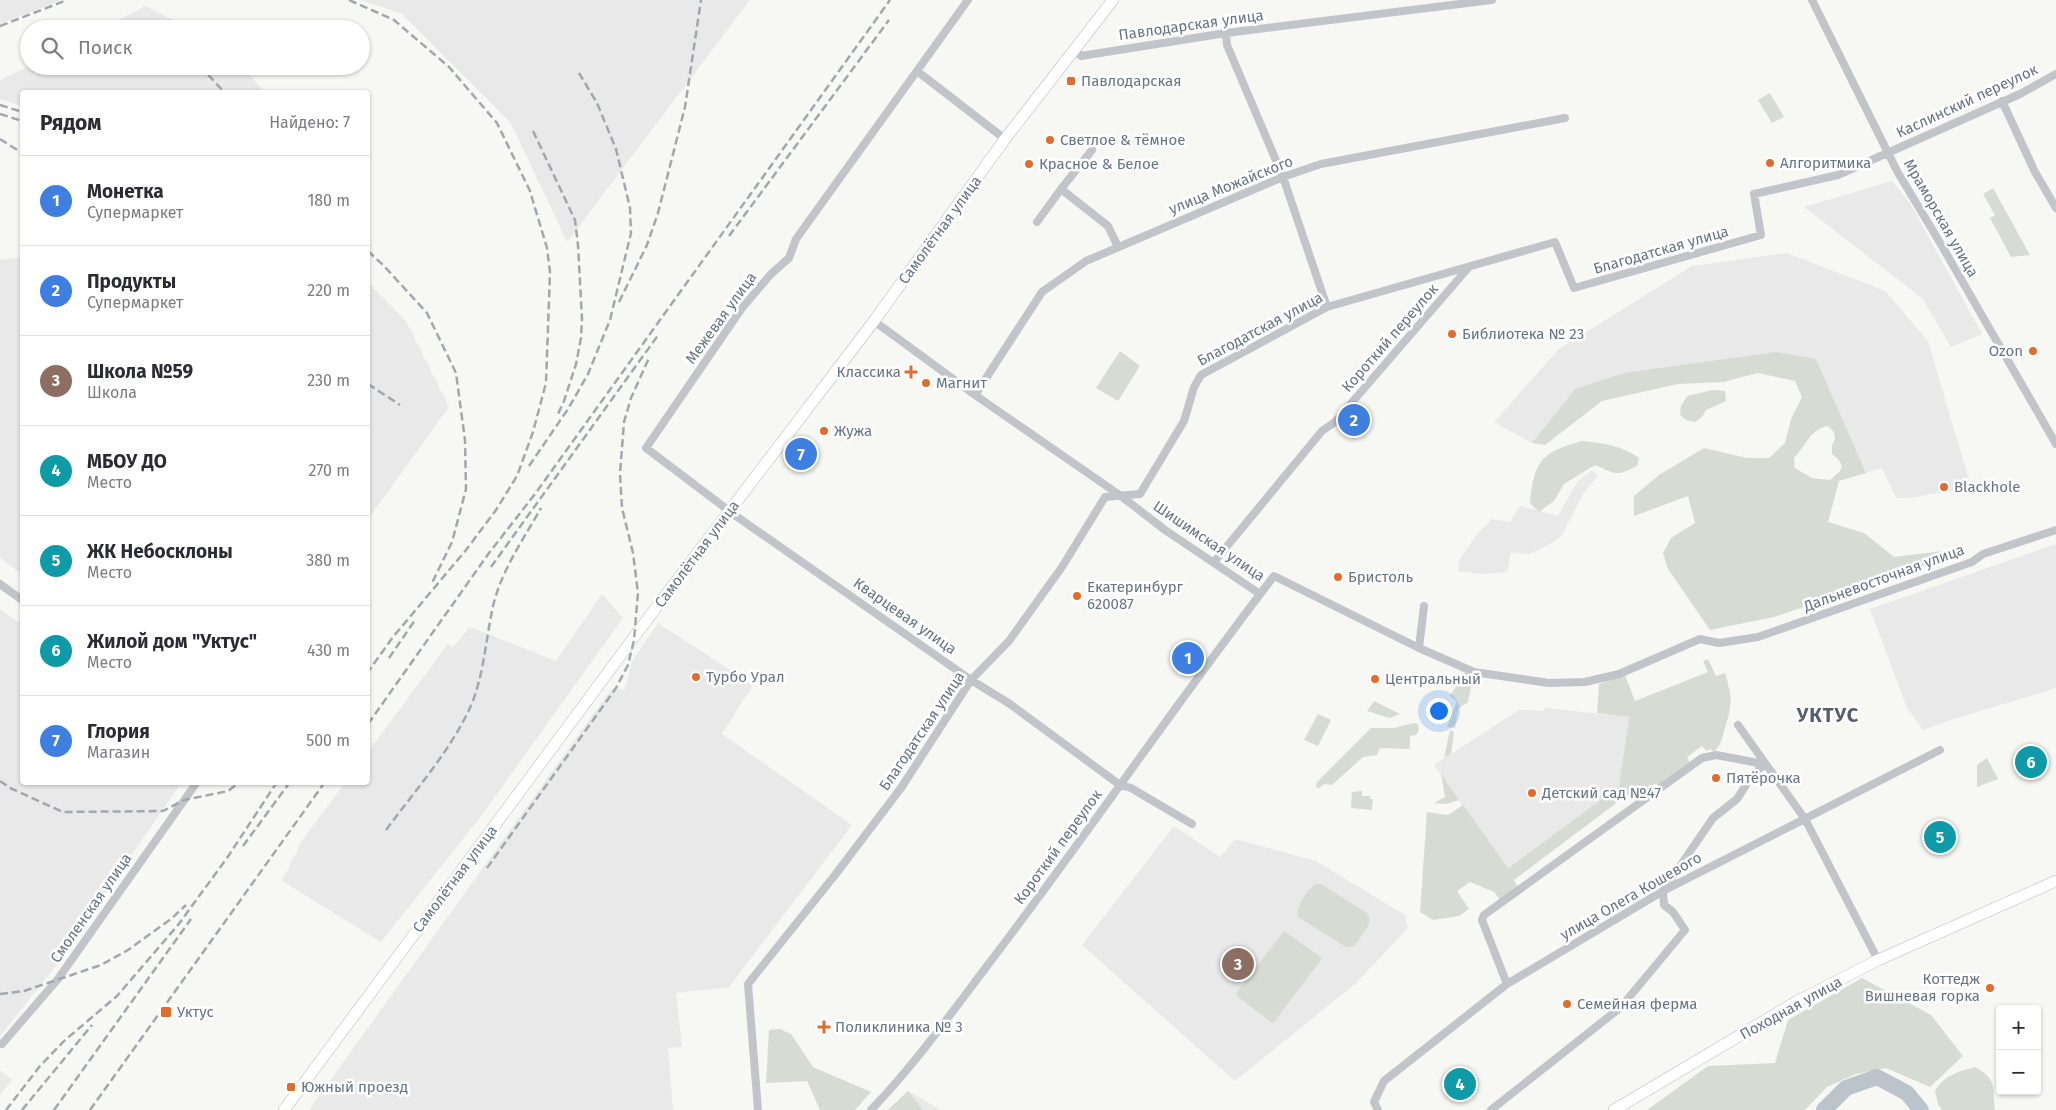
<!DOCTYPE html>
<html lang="ru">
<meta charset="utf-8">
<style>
:root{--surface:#fff;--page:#f7f7f7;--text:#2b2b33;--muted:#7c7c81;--line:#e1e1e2;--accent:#0b8043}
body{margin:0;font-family:"Fira Sans",sans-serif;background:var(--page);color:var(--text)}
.controls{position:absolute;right:15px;bottom:15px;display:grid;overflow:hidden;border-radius:5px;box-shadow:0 1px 4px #0004}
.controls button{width:45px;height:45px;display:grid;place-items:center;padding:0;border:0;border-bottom:1px solid var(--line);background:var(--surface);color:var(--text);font:25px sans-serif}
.you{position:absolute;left:1438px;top:710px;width:18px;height:18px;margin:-12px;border:4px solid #fff;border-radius:50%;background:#1a73e8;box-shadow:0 0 0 8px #1a73e833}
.badge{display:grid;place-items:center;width:32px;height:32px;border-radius:50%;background:var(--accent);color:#fff;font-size:16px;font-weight:700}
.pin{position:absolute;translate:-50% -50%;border:2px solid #fff;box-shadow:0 1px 5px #0006}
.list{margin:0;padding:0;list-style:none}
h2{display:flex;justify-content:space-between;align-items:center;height:65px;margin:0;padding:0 20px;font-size:21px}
h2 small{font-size:16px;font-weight:400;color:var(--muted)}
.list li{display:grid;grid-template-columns:32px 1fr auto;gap:15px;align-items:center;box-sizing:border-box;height:90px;padding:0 20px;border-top:1px solid var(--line)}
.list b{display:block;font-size:19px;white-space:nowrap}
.list p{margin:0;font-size:16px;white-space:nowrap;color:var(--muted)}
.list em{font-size:16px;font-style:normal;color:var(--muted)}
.icon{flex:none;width:28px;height:28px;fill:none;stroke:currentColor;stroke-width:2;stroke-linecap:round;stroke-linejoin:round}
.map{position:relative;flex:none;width:2056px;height:1110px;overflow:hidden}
.search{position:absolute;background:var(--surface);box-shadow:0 1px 4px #0004;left:20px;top:20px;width:350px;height:55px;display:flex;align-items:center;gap:12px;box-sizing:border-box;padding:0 18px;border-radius:28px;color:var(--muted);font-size:19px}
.panel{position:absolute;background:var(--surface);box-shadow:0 1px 4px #0004;left:20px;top:90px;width:350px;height:695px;border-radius:5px}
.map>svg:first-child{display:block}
</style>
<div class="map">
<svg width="2056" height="1110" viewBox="0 0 2056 1110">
<rect width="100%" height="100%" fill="#f7f7f4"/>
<path fill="#e8e9e8" d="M0 0H61L0 24Z
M361 0H750L567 242 511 123 402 14Z
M145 6 191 29H101Z
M29 66H241L265 92H22V106L0 99V80Z
M1892 181 1910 203 1982 334 1951 347 1922 298 1804 207Z
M1787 253 1885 291 1928 341 1971 487 1915 497 1896 498 1882 468 1866 473 1816 359 1575 389 1532 443 1494 422 1559 349 1692 266Z
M22 257V574L0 558V260Z
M368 282 406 321 449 407 368 519Z
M1592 470 1598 476 1584 492 1562 535 1550 544 1529 554 1511 552 1507 572 1482 574 1458 571 1460 559 1477 534 1492 519 1510 522 1520 506 1558 516 1577 482Z
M2056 544V688L1944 722 1923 730 1907 708 1870 609Z
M602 594 623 618 482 815 381 942 282 881 303 839 345 783 368 782V752L448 644 453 647 470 627 556 661Z
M0 609 22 625V782L181 783 55 967 0 1036Z
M658 623 753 685 722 734 852 825 729 987 676 993 682 1047 668 1048 673 1110H309L612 688 625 690 632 661Z
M1546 708 1629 717 1619 786 1507 868 1434 765 1519 710 1542 711Z
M1174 826 1220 857 1235 839 1316 861 1405 915 1408 928 1355 984 1235 1081 1082 945Z
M0 1070 12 1080 0 1095Z
M908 1091 941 1110H888Z"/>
<path fill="#d6dcd4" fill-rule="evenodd" d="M1770 93 1784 117 1772 123 1758 100Z
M1993 188 2030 255 2011 257 1990 218 1995 215 1983 194Z
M1120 351 1140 366 1118 401 1096 388Z
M1776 352 1816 359 1866 473 1839 481 1828 522 1864 533 1894 557 1950 550 1954 556 1774 617 1710 630 1668 569 1663 553 1671 538 1695 523 1688 496 1634 516V496L1659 475 1704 448 1747 458H1769L1785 443 1791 419 1802 397 1795 381 1758 373 1723 382 1678 384 1602 401 1545 445 1532 443 1575 389 1624 373ZM1828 426 1834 432 1835 439 1832 445V454L1839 460 1842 467 1839 472 1830 480 1812 478 1795 468 1794 458C1806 446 1810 429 1828 426Z
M1713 390 1725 391 1726 401 1706 410 1702 417 1695 422 1686 420 1680 415 1681 406 1687 396Z
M1582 441C1603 443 1621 445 1639 458L1637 466C1615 477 1617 474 1595 465L1564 484 1554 501 1539 512 1530 503C1534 461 1541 452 1582 441Z
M1708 659 1716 676 1725 673C1732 697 1733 703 1725 728 1722 738 1722 744 1714 752L1710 749 1707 751 1702 746 1687 757 1690 763 1658 786 1656 783 1635 797 1631 792 1514 880 1519 889 1501 901 1494 892 1470 882 1457 891 1469 909 1459 916 1433 920 1420 912 1427 812 1448 815 1463 805 1508 868 1619 786 1629 717 1597 713 1599 684 1625 675 1635 701 1708 672 1703 661Z
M1464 673H1468L1472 681 1468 702 1458 709 1455 728 1447 727 1457 701 1450 696Z
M1374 701 1400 714 1390 718 1367 711Z
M1318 714 1331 720 1318 746 1304 740Z
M1414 723 1418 724 1419 730 1416 735 1410 736V749L1380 748 1377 755 1363 757 1332 785 1325 784 1319 788 1316 787 1317 782 1371 728H1394Z
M1450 730 1454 732 1451 754 1444 758Z
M1987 758 1998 779 1977 787V765Z
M1441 774 1459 800 1447 804 1434 803 1445 797Z
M1352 792 1362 791V796H1370V799H1373L1372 810 1351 808Z
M1316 884H1321L1367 913C1375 923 1360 937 1354 946L1346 947 1298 917C1296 907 1307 889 1316 884Z
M1284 931 1321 957V960L1274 1022 1272 1023 1237 996 1236 993Z
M1862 978 1931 1015 1963 1056 1930 1087 1886 1068 1856 1074 1827 1087 1805 1110H1647L1708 1066 1775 1063 1788 1020Z
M780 1029 791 1034 813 1067 871 1092 855 1110H820L807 1081 766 1083 769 1030Z
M1975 1067C1998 1079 1992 1088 1995 1110H1942L1938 1104 1935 1091C1944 1075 1958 1072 1975 1067Z
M908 1091 923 1110H888Z"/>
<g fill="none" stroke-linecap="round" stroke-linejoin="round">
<path stroke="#bbc4ca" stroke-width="16" d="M1824 1110 1846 1088 1877 1077 1907 1093 1921 1110"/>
<g stroke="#b5b9bf" stroke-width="12">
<path id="secondary" d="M284 1110 652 613 874 321 1005 139 1113 0
M1614 1110 1796 1002 1878 960 2056 881"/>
</g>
<path stroke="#c1c4c8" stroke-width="8" d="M968 0 796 239 789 258 771 274 742 308 646 448 736 516 971 680 1010 704 1120 785 1131 788 1192 824
M1812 0 1897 171 1939 241 2056 444
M1226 33 1227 45 1283 177 1327 307
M1074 50 1081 56 1226 33 1492 0
M917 71 1005 139
M2002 101 2035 172 2056 208
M1092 150 1061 189 1108 226 1118 247
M1037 222 1061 189
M874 321 975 395 1121 496 1165 530 1260 594
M975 395 1042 292 1086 261 1283 177 1321 164 1565 118
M1214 562 1322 431 1335 422 1469 267
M0 584 22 600
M1419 648 1424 606
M1738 725 1805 819 1878 960
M1507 984 1482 920 1484 915 1702 758 1716 755 1764 764
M2 1044 58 979 197 782
M758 1110 748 984 835 875 901 788 971 680 1009 641 1062 567 1105 497 1140 494 1184 421 1194 387 1201 375 1327 307 1555 242 1574 288 1761 235 1754 194 1838 175 2020 94 2056 74
M871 1110C914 1065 950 1015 987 966 1085 838 1176 703 1274 576L1419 648 1474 672 1549 683 1585 682 1619 674 1700 639 1719 643 1758 637 1972 562 1983 554 2056 530
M1378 1110 1374 1102 1384 1081 1507 984 1663 891 1940 750
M1491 1110 1621 1007 1685 930 1673 912 1664 905 1663 891 1713 818 1737 799 1749 780 1764 764"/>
<use href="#secondary" stroke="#fff" stroke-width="11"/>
<path stroke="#a2a7ae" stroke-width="2.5" stroke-dasharray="8 4" stroke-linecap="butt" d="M349 0 394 20 449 67 497 123 530 191 547 248 550 272 546 383 533 432 517 476 496 510 466 550 393 637 368 672
M0 26 67 0
M200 66 224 92
M0 105 22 112
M0 114 22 121
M533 131 575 220 578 245 582 319 581 338 576 364 564 401 558 414
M0 139 22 153
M729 236 889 20
M368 251 384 266 427 313 456 373 465 440 466 489 452 542 432 583
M619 302 647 245 658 213 685 107 701 0
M368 384 400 405
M529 466 568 409 588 374 610 320 631 233 630 208 616 149 597 103 579 73
M491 567 659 334
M389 658 415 620
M368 724 489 553 535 494 890 0
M0 781 10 788 63 812 163 811 184 800 228 791 240 782
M386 830C414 792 446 756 467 714 483 683 485 645 492 611 499 574 523 540 541 508
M243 846 290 782
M487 868 616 688 628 665 634 640 638 593 633 553 622 508 620 474 624 422 631 398 649 358
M0 994 24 991 101 965 128 950 171 919 186 905
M6 1110 40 1066 64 1041 117 996 178 925 227 858 277 782
M22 1110 92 1025
M54 1110 191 919
M90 1110 325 782"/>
</g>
<g fill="#de6d2e" stroke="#fff" stroke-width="2">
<rect x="1066" y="76" width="10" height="10" rx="2.5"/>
<circle cx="1050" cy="140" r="5"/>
<circle cx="1770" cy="163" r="5"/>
<circle cx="1029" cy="164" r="5"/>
<circle cx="1452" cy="334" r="5"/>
<circle cx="2033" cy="351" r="5"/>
<path d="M908.5 364.5h5v5h5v5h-5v5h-5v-5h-5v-5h5z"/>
<circle cx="926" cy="383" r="5"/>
<circle cx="824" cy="431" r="5"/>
<circle cx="1944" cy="487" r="5"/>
<circle cx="1338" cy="577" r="5"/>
<circle cx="1077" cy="596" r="5"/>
<circle cx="696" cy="677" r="5"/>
<circle cx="1375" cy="679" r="5"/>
<circle cx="1716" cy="778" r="5"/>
<circle cx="1532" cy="793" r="5"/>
<circle cx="1990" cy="988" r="5"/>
<circle cx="1567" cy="1004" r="5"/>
<rect x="160" y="1006" width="12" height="12" rx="2.5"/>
<path d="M821.5 1019.5h5v5h5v5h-5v5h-5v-5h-5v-5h5z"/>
<rect x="286" y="1082" width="10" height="10" rx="2.5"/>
</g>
<g text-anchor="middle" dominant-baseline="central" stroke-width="5" stroke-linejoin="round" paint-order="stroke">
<g font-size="15" fill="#677485" stroke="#fff">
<text transform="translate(1191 25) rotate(-8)">Павлодарская улица</text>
<text transform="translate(1967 101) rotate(-25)">Каслинский переулок</text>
<text transform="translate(1231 185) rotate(-22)">улица Можайского</text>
<text transform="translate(1941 218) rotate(60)">Мраморская улица</text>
<text transform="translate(940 230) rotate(-54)">Самолётная улица</text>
<text transform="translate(1661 250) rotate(-16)">Благодатская улица</text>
<text transform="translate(721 318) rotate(-54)">Межевая улица</text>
<text transform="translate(1260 329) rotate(-28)">Благодатская улица</text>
<text transform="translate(1390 338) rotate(-49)">Короткий переулок</text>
<text transform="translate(1209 541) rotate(34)">Шишимская улица</text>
<text transform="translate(697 554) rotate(-53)">Самолётная улица</text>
<text transform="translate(1884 578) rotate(-20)">Дальневосточная улица</text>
<text transform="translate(905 616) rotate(35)">Кварцевая улица</text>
<text transform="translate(922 731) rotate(-56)">Благодатская улица</text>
<text transform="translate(1058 847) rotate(-54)">Короткий переулок</text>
<text transform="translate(455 879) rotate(-53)">Самолётная улица</text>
<text transform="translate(1631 896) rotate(-30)">улица Олега Кошевого</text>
<text transform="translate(91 908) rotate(-55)">Смоленская улица</text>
<text transform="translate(1791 1008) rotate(-29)">Походная улица</text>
</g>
<g font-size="15" fill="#677485" stroke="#fff" text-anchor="start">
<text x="1081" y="81">Павлодарская</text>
<text x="1060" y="140">Светлое &amp; тёмное</text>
<text x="1780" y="163">Алгоритмика</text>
<text x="1039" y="164">Красное &amp; Белое</text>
<text x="1462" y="334">Библиотека № 23</text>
<text x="2023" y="351" text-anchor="end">Ozon</text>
<text x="901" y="372" text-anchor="end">Классика</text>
<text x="936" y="383">Магнит</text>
<text x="834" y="431">Жужа</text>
<text x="1954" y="487">Blackhole</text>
<text x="1348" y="577">Бристоль</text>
<text x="1087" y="587">Екатеринбург<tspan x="1087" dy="17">620087</tspan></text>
<text x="706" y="677">Турбо Урал</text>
<text x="1385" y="679">Центральный</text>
<text x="1726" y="778">Пятёрочка</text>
<text x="1542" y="793">Детский сад №47</text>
<text x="1980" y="979" text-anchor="end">Коттедж<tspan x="1980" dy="17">Вишневая горка</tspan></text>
<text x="1577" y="1004">Семейная ферма</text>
<text x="177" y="1012">Уктус</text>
<text x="835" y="1027">Поликлиника № 3</text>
<text x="301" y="1087">Южный проезд</text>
</g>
<g font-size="20" font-weight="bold" letter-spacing="1" fill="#555e6a" stroke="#fff">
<text x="1828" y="715">УКТУС</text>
</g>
</g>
</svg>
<div class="controls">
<button>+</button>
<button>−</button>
</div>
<div class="you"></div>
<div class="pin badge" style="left:1188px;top:658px;background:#3f7fe0">1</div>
<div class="pin badge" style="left:1354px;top:420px;background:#3f7fe0">2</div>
<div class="pin badge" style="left:1238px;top:964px;background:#8d6e63">3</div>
<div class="pin badge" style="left:1460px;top:1084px;background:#0f9aa8">4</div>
<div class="pin badge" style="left:1940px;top:837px;background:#0f9aa8">5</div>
<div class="pin badge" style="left:2031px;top:762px;background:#0f9aa8">6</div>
<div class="pin badge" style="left:801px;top:454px;background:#3f7fe0">7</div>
<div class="search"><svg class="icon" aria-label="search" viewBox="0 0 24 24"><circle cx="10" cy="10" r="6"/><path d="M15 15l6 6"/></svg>Поиск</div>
<section class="panel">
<h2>Рядом<small>Найдено: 7</small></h2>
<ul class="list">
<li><span class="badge" style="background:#3f7fe0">1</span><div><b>Монетка</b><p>Супермаркет</p></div><em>180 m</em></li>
<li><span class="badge" style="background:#3f7fe0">2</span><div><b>Продукты</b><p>Супермаркет</p></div><em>220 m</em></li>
<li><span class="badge" style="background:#8d6e63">3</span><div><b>Школа №59</b><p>Школа</p></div><em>230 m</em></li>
<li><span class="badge" style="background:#0f9aa8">4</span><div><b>МБОУ ДО</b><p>Место</p></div><em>270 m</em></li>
<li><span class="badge" style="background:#0f9aa8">5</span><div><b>ЖК Небосклоны</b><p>Место</p></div><em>380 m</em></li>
<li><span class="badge" style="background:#0f9aa8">6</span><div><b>Жилой дом &quot;Уктус&quot;</b><p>Место</p></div><em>430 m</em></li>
<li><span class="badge" style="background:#3f7fe0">7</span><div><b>Глория</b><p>Магазин</p></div><em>500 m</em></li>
</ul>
</section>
</div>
